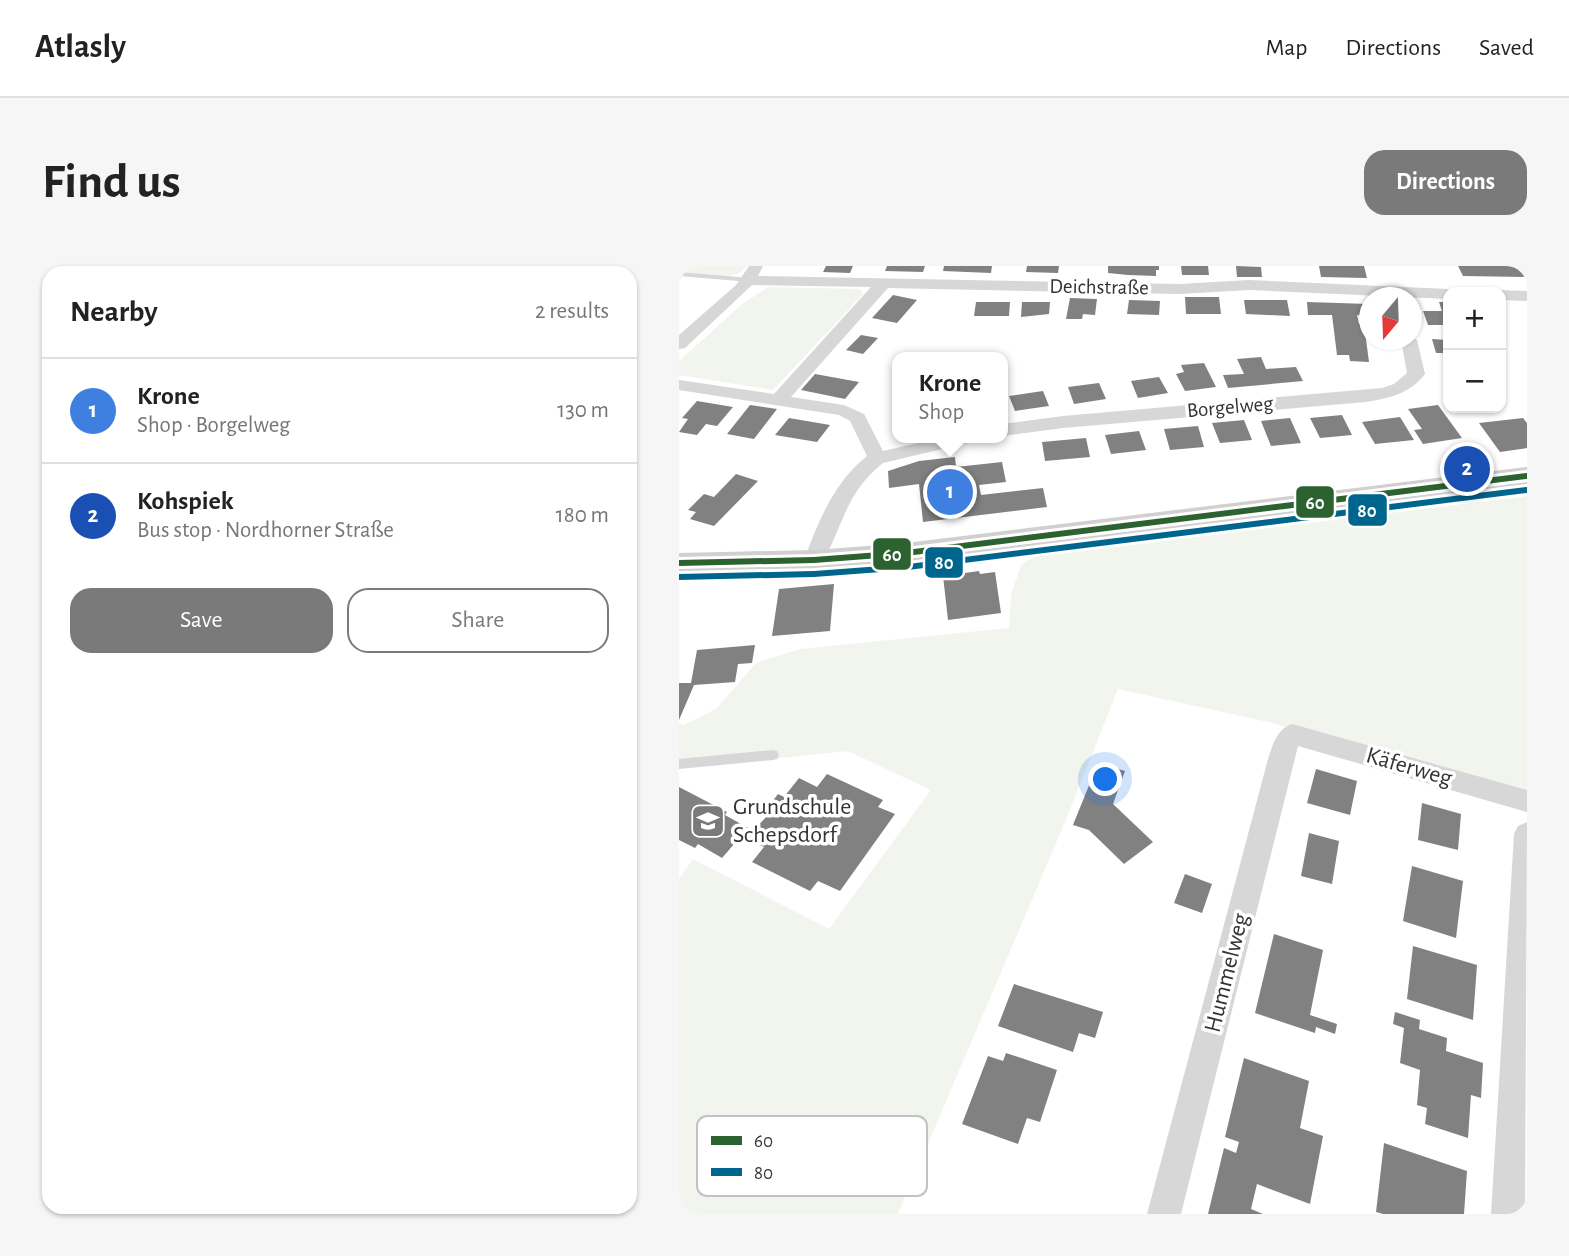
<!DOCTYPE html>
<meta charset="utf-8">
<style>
:root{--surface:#fff;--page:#f6f6f6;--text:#222;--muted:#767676;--line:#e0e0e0;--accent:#7a7a7a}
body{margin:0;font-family:"Alegreya Sans",sans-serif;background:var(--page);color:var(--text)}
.controls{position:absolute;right:21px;top:21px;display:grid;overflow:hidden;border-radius:14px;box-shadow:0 2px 5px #0004}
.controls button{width:63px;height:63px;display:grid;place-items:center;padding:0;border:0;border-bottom:2px solid var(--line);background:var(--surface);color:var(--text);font:35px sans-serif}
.compass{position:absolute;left:680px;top:21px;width:63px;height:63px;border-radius:50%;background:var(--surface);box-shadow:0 2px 5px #0004;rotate:199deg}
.you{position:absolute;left:427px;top:514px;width:24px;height:24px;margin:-18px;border:5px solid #fff;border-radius:50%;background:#1a73e8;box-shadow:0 0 0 10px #1a73e833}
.badge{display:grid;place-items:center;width:46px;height:46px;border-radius:50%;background:var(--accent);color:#fff;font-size:23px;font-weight:700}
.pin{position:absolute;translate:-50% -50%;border:4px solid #fff;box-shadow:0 2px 7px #0006}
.popup{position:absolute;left:213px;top:86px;width:116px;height:91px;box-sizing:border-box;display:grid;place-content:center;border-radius:14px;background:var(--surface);filter:drop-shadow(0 2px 5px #0005);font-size:23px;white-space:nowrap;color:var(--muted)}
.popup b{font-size:26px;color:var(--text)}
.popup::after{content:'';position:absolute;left:50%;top:100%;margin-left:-14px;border:14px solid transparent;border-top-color:var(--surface)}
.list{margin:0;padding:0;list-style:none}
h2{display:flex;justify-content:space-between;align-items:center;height:91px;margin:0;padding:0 28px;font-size:30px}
h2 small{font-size:23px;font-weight:400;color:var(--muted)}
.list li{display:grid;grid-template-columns:46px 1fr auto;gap:21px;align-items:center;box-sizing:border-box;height:105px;padding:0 28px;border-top:2px solid var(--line)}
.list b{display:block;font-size:26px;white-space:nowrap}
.list p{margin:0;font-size:23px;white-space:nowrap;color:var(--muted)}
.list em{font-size:23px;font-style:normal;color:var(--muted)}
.actions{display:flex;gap:14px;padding:21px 28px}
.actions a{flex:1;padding:16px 0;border:2px solid var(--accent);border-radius:21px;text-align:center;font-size:24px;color:var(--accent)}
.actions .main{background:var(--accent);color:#fff}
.map{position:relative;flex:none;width:848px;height:948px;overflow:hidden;border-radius:21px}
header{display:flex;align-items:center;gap:42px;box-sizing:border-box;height:98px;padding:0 35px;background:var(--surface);border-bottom:2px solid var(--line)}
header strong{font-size:33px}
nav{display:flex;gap:38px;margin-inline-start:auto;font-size:24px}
.intro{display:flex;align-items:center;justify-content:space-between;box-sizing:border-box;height:168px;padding:0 42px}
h1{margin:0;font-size:49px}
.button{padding:18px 32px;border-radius:21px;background:var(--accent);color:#fff;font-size:24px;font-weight:700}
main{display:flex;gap:42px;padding:0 42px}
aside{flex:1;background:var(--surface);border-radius:21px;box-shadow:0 2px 5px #0004}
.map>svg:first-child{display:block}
</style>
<header>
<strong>Atlasly</strong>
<nav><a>Map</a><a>Directions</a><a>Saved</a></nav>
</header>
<div class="intro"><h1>Find us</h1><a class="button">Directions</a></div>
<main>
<aside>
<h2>Nearby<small>2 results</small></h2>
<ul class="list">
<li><span class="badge" style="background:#3f7fe0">1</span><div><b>Krone</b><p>Shop · Borgelweg</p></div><em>130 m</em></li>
<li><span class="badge" style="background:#1a4fb4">2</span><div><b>Kohspiek</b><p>Bus stop · Nordhorner Straße</p></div><em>180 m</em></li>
</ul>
<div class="actions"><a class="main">Save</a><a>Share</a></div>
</aside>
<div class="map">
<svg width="848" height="948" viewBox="0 0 848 948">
<rect width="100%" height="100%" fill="#fff"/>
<path fill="#f1f5ed" d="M0 0H67C57 18 18 7 0 5Z
M89 21 181 23 184 28 94 124 0 109V95L62 39Z
M848 226V528L589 456 439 423 386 556 219 948H0V613L14 593 150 663 252 524 169 485 82 494 0 495V458L5 459 37 443 77 397 121 383 330 362 332 329 342 299 362 286Z"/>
<path fill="#818181" d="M147 0H174L171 7 144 6Z
M208 0H246L244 6 206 5Z
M265 0H313L312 7 264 5Z
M348 0H380L379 7 347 6Z
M429 0H480V4H477V10L449 9 429 7Z
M502 0H529L530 9H503Z
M557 0 582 1 583 11H558Z
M640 0H685L688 12 642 11Z
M779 0H848V11L784 10Z
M214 29 238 34 218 57 193 52Z
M506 31H540L542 48H507Z
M391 32 418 33 416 49 404 48 403 53H387Z
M450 34 481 35 480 49 448 48Z
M565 34H608L611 50 567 48Z
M297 36H331L330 50H295Z
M343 36H371L370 48 342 51Z
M628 36 690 38V50L678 49 680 58H685L690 96 671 95 670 89H658L653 49H629Z
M760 36H769V59H749L744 45H763Z
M182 69 199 72 184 88 167 84Z
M753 73 769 74V87H757Z
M582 91 587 103 617 101 624 115 549 122 544 109 565 108 558 93Z
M525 97 537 121 506 125 497 108 505 106 502 99Z
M136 108 180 116 166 133 122 124Z
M480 111 489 127 459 132 452 115Z
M420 117 427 133 395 138 389 121Z
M364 125 370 140 336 145 330 130Z
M18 135 54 141 38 160 27 158 18 169 0 166 9 153 3 152Z
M71 139 98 143 75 173 48 168Z
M759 139 783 172 744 178 735 164 743 163 729 143Z
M663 149 673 169 641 172 631 152Z
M721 151 735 174 696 178 683 156Z
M110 152 151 159 138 176 96 169Z
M611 152 622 177 592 180 582 155Z
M844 152 848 157V182L821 186 800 157Z
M565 154 573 174 541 177 533 157Z
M519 160 525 181 491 184 485 163Z
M460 165 467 184 432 188 426 169Z
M407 172 411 191 366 195 363 176Z
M276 191 277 201 323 196 327 216 300 219 302 229 364 222 368 241 244 256 240 218 210 222 209 205 240 195Z
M57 208 79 215 35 260 11 253 17 246 9 244 25 228 35 231Z
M300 305 301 308 316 306 322 347 269 354 264 310Z
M155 318 151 365 93 370 100 323Z
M76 379 73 397 59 398 56 416 15 419 0 454V417H12L18 384Z
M419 497 446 505 434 538 474 576 445 598 410 564 394 559Z
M637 503 678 515 671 549 628 537Z
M148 508 204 534 199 541 216 548 161 625 139 615 131 625 73 596 85 581 67 573 87 551 83 549 99 528 105 531 120 512 138 521Z
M0 521 48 546 46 549 69 562 43 592 19 578 16 582 0 574Z
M743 537 782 548 779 584 739 574Z
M630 567 660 575 653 618 622 610Z
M733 600 784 615 777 672 724 655Z
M506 608 533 618 523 647 495 637Z
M595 668 644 684 631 749 658 758 656 768 637 761 636 767 576 747Z
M734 680 798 699 794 754 728 733Z
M335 718 424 746 416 772 400 767 394 786 319 760Z
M716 746 741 754 740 763 768 772 767 785 804 797 802 832 792 829 789 872 746 858 748 842 738 839 741 804 721 797 725 762 714 758Z
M327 787 378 804 361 856 348 852 339 878 283 858 309 790 324 795Z
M565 792 630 815 621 862 644 870 631 938 578 918 572 943 584 948H529L545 882 557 887 560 876 546 871Z
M705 877 788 905 785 948H704L697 946Z"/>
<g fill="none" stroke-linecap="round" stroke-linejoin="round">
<path fill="#d7d7d7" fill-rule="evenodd" d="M0 6 71 12 75 14 71 16 0 10Z
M94 484 98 485 100 489 98 493 94 494 0 503V493Z"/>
<path fill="#d7d7d7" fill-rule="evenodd" d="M70 0H84L79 10 500 18 570 14 769 23 776 26H769V33L570 24 500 28 209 22 112 131 165 139 185 148 204 185 261 172H295L293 176 204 197C165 228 165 260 142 299L135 301 128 299 125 294C139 256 155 216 188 190L171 155 160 149 0 124V114L95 128 192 21 73 19 6 82 0 83V69L57 19Z
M822 24 848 25V35L822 34V26H816Z
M732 70 738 74 746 108C731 128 710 132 687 136L384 162 324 170V158L384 150 703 122 715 118 728 107 722 74H732Z
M613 458 848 524V546L619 480 502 948H468L589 493C594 478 598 463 613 458Z
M848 556 846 948H812L835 568 839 560Z"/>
<path fill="#d0d0d0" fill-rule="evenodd" d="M848 201V219L227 297 135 304 0 307V287L135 284 227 277Z"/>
<g stroke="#fff" stroke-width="6">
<path id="bus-1" d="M848 207V213L227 290 135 297 0 300V294L135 291 227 284Z"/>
</g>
<g stroke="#fff" stroke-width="6">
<path id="bus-2" d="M848 221V227L229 304 135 311 0 314V308L135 305 229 298Z"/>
</g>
<use href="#bus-1" fill="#2b622f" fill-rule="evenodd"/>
<use href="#bus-2" fill="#00658d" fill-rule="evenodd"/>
</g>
<defs>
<g id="school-square" transform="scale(1.75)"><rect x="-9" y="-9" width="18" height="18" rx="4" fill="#7a7a7a" stroke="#fff"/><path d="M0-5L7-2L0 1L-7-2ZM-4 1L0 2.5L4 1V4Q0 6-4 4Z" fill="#fff"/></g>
</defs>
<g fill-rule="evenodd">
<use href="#school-square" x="29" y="555"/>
</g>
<g text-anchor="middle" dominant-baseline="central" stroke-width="7" stroke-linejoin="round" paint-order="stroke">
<g font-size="21" fill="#333" stroke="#fff">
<text transform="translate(420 21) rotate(1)">Deichstraße</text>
<text transform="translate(551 141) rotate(-5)">Borgelweg</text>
</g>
<g font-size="24" fill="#333" stroke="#fff">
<text transform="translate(730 501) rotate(16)">Käferweg</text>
<text transform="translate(548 707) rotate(-76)">Hummelweg</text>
</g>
<g font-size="24" fill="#333" stroke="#fff" text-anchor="start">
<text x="54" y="541">Grundschule<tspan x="54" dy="28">Schepsdorf</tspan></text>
</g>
</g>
<rect x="18" y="850" width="230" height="80" rx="10" fill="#fff" stroke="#c2c2c2" stroke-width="2"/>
<rect x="32" y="870" width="31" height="9" fill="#2b622f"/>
<rect x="32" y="902" width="31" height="8" fill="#00658d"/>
<g font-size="19" fill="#333">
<text x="75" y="881">60</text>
<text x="75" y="913">80</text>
</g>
<g stroke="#fff" stroke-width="2.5">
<rect x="616" y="219" width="40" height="34" rx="7" fill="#2b622f"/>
<rect x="668" y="227" width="41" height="34" rx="7" fill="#00658d"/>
<rect x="193" y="271" width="40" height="34" rx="7" fill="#2b622f"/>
<rect x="245" y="280" width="40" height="33" rx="7" fill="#00658d"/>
</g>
<g font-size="19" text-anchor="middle" font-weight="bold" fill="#fff">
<text x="636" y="243">60</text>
<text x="688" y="251">80</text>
<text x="213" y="295">60</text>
<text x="265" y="303">80</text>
</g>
</svg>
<div class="controls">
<button>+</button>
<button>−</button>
</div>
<svg class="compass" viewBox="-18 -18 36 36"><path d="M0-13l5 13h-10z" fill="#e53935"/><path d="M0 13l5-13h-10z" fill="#767676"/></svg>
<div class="you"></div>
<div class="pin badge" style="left:271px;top:226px;background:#3f7fe0">1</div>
<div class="popup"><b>Krone</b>Shop</div>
<div class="pin badge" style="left:788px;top:203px;background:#1a4fb4">2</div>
</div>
</main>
